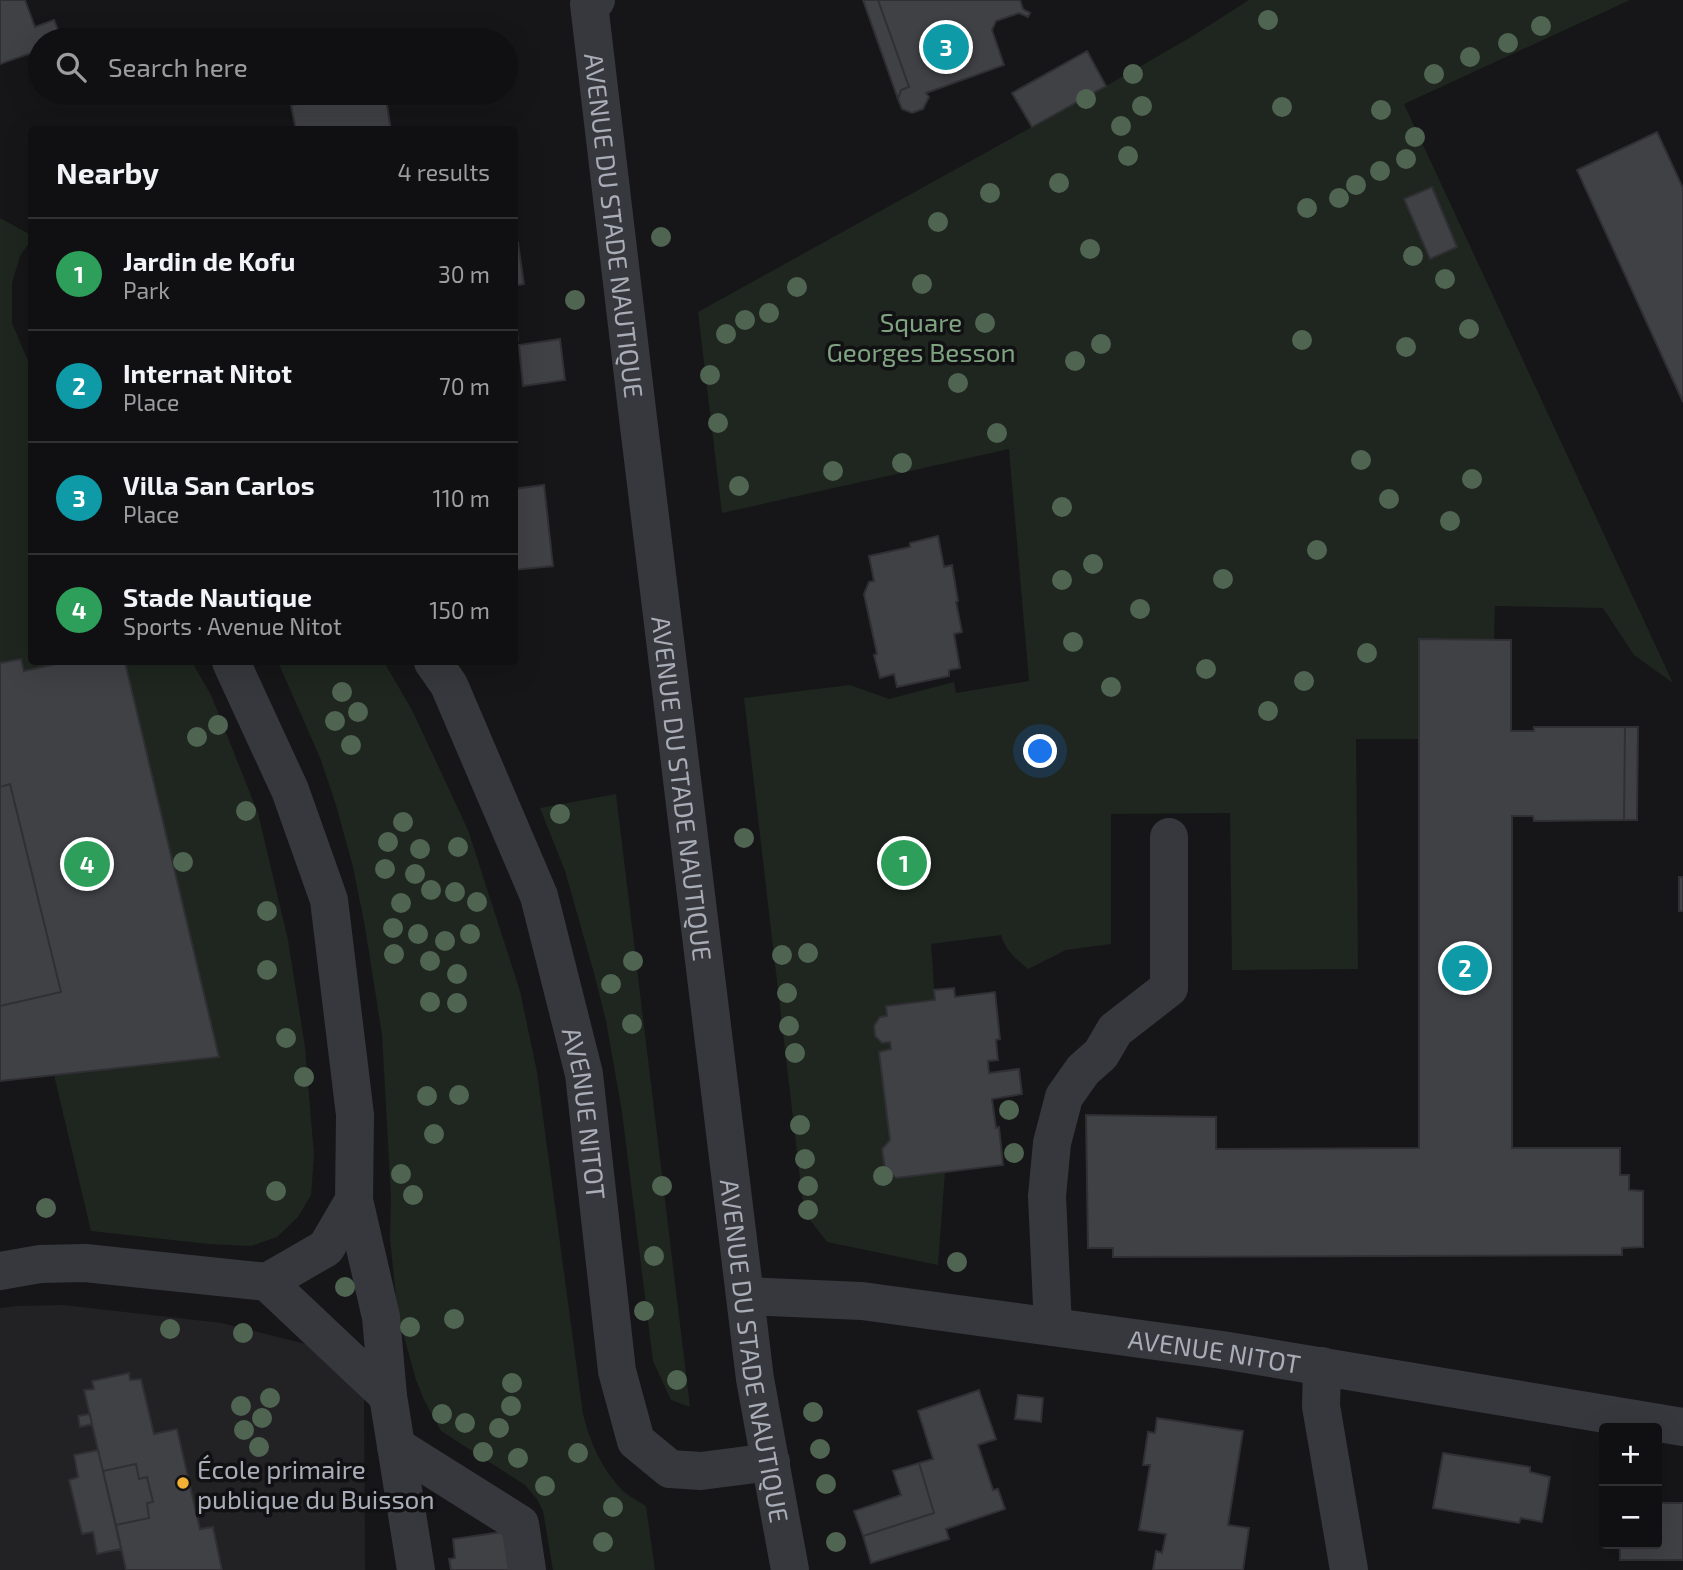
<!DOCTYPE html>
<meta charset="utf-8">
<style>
:root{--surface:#101012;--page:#19191b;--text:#f1f3f6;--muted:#9c9d9f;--line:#303032;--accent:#f2b134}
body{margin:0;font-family:"Exo 2",sans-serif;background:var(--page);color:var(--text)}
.controls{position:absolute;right:21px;bottom:21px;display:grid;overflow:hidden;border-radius:7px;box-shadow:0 7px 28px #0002}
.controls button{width:63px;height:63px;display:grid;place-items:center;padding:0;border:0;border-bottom:2px solid var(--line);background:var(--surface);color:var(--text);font:35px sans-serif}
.you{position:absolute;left:1041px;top:752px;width:24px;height:24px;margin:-18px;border:5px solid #fff;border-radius:50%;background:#1a73e8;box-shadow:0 0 0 10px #1a73e833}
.badge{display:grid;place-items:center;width:46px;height:46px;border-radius:50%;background:var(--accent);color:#fff;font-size:23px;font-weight:700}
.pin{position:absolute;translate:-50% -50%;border:4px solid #fff;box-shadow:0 2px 7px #0006}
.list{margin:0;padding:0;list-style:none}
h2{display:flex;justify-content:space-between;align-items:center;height:91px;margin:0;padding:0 28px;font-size:30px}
h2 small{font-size:23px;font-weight:400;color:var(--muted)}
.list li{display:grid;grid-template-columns:46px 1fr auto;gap:21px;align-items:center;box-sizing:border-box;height:112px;padding:0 28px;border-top:2px solid var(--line)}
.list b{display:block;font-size:26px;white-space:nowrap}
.list p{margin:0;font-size:23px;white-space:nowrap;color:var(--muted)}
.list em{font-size:23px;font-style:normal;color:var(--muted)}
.icon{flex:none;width:38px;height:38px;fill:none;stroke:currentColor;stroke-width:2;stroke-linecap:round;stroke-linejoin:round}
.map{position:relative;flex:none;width:1683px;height:1570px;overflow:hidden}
.search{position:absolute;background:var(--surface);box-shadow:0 7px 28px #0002;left:28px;top:28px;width:490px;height:77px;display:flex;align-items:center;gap:18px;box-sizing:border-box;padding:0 24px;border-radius:38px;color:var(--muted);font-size:26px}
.panel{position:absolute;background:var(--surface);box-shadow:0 7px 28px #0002;left:28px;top:126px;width:490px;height:539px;border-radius:7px}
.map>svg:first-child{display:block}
</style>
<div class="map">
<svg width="1683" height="1570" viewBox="0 0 1683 1570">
<rect width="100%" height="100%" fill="#161618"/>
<path fill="#222225" d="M63 1305 222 1323 310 1345 364 1396 365 1570H0V1308L18 1306Z"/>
<path fill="#1e261f" d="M1249 0H1630L1404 104 1673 683 1634 655 1603 608 1495 606 1494 640 1419 639 1418 739H1356L1358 969 1232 970 1230 813 1111 814V944L1066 950 1028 969C1016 959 1005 950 1001 935L931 944 935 1000 886 1006 887 1016 874 1026 875 1036 882 1043 890 1042 891 1049 879 1052 890 1140 882 1149 885 1169 897 1178 945 1172 938 1265 827 1242 804 1212 744 698 850 685 889 699 954 682 956 693 1029 681 1009 449 722 513 698 312 1106 86 1191 37Z
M0 218 31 235V240L20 256 12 283V323L31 368 32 662H192L211 695 258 813 288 940 305 1047 314 1155 311 1195 298 1217 277 1237 251 1246 208 1244 91 1231 54 1075 0 1081Z
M278 662H384L412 710 468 830 520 991 537 1072 583 1414C590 1442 602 1470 623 1491 630 1497 638 1501 646 1506L655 1570H553L543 1511 537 1499 525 1485 441 1431 425 1402 416 1380 398 1315 390 1239 391 1197 382 1035 365 927 353 867 336 805 321 760Z
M616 794 690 1407 671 1400 653 1361 622 1112 606 1021 594 973 565 871 540 808Z"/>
<path fill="#404145" stroke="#303034" stroke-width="2" d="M0 0H25L35 27 54 20 62 40H40V50L0 64Z
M863 0H878L909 87 901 90 898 99Z
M878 0H1020L1023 9 1030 13 1028 17 1019 13 996 21 992 30 1004 65 926 93 929 97 923 109 912 113 902 109 898 99 901 90 909 87Z
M1087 51 1106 86 1032 127 1012 93Z
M345 93H385L391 130H296L291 105 346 97Z
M1657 132 1683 188V402L1577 170Z
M1432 187 1457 247 1430 259 1404 199Z
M518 243 524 284 514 286V244Z
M514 304 518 340 514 345Z
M560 339 565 380 523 386 519 345Z
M544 485 553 566 514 570V489Z
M938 536 944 567 952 565 958 601 956 602 962 632 954 634 960 668 949 670V676L897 687 894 674 880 678 874 655 877 654 864 594 869 582 874 581 869 556 910 547V543Z
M1419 639 1511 640V731H1534V727H1625L1624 820 1534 821 1533 816H1512V1148H1620V1175H1629V1190L1643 1191V1247L1622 1248V1255L1113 1257V1248H1088L1086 1115 1216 1117V1149L1419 1148Z
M21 659 24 671 65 662H125L219 1057 0 1081V1006L61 992 10 784 0 787V663Z
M1625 727H1638L1637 820H1624Z
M10 784 61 992 0 1006V787Z
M1679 877H1683V911H1679Z
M954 988 955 997 995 992 1000 1039 996 1040 998 1060 988 1061 989 1073 1019 1069 1022 1094 992 1099 996 1128 999 1127 1003 1165 896 1178 885 1169 882 1149 890 1140 879 1052 891 1049 890 1042 882 1043 875 1036 874 1026 880 1017 887 1016 886 1006 935 1000 934 990Z
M129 1373 130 1380 141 1379 154 1434 177 1429 200 1529 213 1527 222 1570H126L116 1525 149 1518 147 1503 153 1502 147 1477 139 1479 136 1464 103 1471 84 1390 94 1389 92 1381Z
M979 1390 996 1439 978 1445 993 1490 998 1489 1005 1509 946 1529 949 1539 871 1563 863 1536 934 1513 919 1463 933 1459 918 1411Z
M1018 1395 1043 1398 1041 1422 1015 1419Z
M90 1414 92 1424 80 1427 78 1416Z
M1157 1418 1243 1431 1228 1525 1249 1528 1243 1570H1153L1156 1551 1162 1553 1166 1534 1139 1530 1150 1465H1143L1148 1432 1155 1433Z
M98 1450 121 1549 97 1554 93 1532 82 1534 69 1480 78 1477 74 1455Z
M1443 1453 1530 1467V1472L1550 1477 1542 1522 1521 1518 1519 1523 1433 1508Z
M919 1463 934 1513 863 1536 854 1511 901 1495 893 1471Z
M136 1464 139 1479 147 1477 153 1502 147 1503 149 1518 116 1525 103 1471Z
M1657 1503H1683V1560H1620V1544H1657Z
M509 1531 515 1570H451L449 1559 455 1558 453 1539Z"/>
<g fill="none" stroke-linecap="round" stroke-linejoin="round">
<g stroke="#37383d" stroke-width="38">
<path id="s1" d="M596 0 589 4 638 418 755 1379 790 1570"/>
<path id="s2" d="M433 662 449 685 539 896 584 1074 617 1371 636 1441 670 1469 701 1471 771 1462"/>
<path d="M354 1200 381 1317 388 1396 416 1570"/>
<path d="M0 1271 40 1264 85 1263 267 1282 326 1248 354 1200 355 1115 329 900 290 790 231 662"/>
<path d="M267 1282 388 1396"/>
<path id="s3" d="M746 1296 862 1301 1222 1350 1683 1427"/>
<path d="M1053 1327 1047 1196 1052 1143 1064 1097 1083 1070 1101 1054 1115 1030 1169 988V837"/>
<path d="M1322 1366 1321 1406 1349 1570"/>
<path d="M396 1446 520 1524 527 1570"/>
</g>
</g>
<g fill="#506452">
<circle cx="1268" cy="20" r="10"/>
<circle cx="1541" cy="26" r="10"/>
<circle cx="1508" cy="43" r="10"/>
<circle cx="1470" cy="57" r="10"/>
<circle cx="1133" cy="74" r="10"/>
<circle cx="1434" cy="74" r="10"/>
<circle cx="1086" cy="99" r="10"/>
<circle cx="1142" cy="106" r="10"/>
<circle cx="1282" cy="107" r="10"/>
<circle cx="1381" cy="110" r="10"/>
<circle cx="1121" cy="126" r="10"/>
<circle cx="1415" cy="137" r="10"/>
<circle cx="1128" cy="156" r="10"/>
<circle cx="1406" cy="159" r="10"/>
<circle cx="1380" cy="171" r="10"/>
<circle cx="1059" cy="183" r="10"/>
<circle cx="1356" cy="185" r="10"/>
<circle cx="990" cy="193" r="10"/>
<circle cx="1339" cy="198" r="10"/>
<circle cx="1307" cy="208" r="10"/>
<circle cx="938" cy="222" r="10"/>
<circle cx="661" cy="237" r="10"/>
<circle cx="1090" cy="249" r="10"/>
<circle cx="1413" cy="256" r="10"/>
<circle cx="1445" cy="279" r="10"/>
<circle cx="922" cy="284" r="10"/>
<circle cx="797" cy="287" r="10"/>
<circle cx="575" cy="300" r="10"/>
<circle cx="769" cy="313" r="10"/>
<circle cx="745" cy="320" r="10"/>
<circle cx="985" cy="323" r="10"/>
<circle cx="1469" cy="329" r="10"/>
<circle cx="726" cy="334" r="10"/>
<circle cx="1302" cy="340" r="10"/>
<circle cx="1101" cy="344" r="10"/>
<circle cx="1406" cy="347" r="10"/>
<circle cx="1075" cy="361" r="10"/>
<circle cx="710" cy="375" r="10"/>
<circle cx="958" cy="383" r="10"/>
<circle cx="718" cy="423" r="10"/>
<circle cx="997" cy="433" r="10"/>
<circle cx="1361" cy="460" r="10"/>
<circle cx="902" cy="463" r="10"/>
<circle cx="833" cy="471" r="10"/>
<circle cx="1472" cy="479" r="10"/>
<circle cx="739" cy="486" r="10"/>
<circle cx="1389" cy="499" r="10"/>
<circle cx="1062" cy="507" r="10"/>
<circle cx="1450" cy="521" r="10"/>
<circle cx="1317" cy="550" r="10"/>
<circle cx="1093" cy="564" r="10"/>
<circle cx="1223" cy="579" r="10"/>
<circle cx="1062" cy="580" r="10"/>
<circle cx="1140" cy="609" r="10"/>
<circle cx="1073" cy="642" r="10"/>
<circle cx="1367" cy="653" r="10"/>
<circle cx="1206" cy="669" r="10"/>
<circle cx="1304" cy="681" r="10"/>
<circle cx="1111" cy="687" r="10"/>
<circle cx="342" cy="692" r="10"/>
<circle cx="1268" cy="711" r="10"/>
<circle cx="358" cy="712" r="10"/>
<circle cx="335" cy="721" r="10"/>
<circle cx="218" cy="725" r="10"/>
<circle cx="197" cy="737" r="10"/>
<circle cx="351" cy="745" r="10"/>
<circle cx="246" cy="811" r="10"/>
<circle cx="560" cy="814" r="10"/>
<circle cx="403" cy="822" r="10"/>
<circle cx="744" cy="838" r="10"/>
<circle cx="388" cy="842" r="10"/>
<circle cx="458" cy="847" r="10"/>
<circle cx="420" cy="849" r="10"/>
<circle cx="183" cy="862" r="10"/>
<circle cx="385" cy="869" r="10"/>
<circle cx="415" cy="874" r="10"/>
<circle cx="431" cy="890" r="10"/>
<circle cx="455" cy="892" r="10"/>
<circle cx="477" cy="902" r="10"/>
<circle cx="401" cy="903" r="10"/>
<circle cx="267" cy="911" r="10"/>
<circle cx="393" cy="928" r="10"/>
<circle cx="418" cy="934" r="10"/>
<circle cx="470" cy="934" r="10"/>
<circle cx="445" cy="941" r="10"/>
<circle cx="808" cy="953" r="10"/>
<circle cx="394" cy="954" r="10"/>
<circle cx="782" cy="955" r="10"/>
<circle cx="430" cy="961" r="10"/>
<circle cx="633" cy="961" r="10"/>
<circle cx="267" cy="970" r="10"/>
<circle cx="457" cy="974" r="10"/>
<circle cx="611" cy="984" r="10"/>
<circle cx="787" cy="993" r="10"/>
<circle cx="430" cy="1002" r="10"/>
<circle cx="457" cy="1003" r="10"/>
<circle cx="632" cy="1024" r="10"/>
<circle cx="789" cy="1026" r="10"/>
<circle cx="286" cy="1038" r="10"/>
<circle cx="795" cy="1053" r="10"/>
<circle cx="304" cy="1077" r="10"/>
<circle cx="459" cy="1095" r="10"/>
<circle cx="427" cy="1096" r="10"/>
<circle cx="1009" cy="1110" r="10"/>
<circle cx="800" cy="1125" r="10"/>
<circle cx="434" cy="1134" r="10"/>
<circle cx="1014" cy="1153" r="10"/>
<circle cx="805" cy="1159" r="10"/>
<circle cx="401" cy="1174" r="10"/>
<circle cx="883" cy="1176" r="10"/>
<circle cx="662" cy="1186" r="10"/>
<circle cx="808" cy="1186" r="10"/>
<circle cx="276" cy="1191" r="10"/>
<circle cx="413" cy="1195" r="10"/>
<circle cx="46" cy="1208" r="10"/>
<circle cx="808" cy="1210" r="10"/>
<circle cx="654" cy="1256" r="10"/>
<circle cx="957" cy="1262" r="10"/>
<circle cx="345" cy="1287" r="10"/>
<circle cx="644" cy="1311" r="10"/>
<circle cx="454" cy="1319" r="10"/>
<circle cx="410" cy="1327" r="10"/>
<circle cx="170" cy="1329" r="10"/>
<circle cx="243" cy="1333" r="10"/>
<circle cx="677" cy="1380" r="10"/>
<circle cx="512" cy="1383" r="10"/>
<circle cx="270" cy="1398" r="10"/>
<circle cx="241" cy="1406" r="10"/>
<circle cx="511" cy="1406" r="10"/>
<circle cx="813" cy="1412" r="10"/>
<circle cx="442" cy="1414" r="10"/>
<circle cx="262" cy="1418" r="10"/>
<circle cx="465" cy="1423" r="10"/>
<circle cx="499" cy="1428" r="10"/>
<circle cx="244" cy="1430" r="10"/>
<circle cx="259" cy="1447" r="10"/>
<circle cx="820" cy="1449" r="10"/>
<circle cx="483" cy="1452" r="10"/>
<circle cx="578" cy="1453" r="10"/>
<circle cx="518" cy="1458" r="10"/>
<circle cx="826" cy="1484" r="10"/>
<circle cx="545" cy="1486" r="10"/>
<circle cx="613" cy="1507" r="10"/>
<circle cx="603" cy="1542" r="10"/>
<circle cx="836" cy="1542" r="10"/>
</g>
<circle fill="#f2b134" stroke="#111113" stroke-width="2.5" cx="183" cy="1483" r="7"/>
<g text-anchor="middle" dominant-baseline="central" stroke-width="7" stroke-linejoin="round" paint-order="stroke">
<g font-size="26" fill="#a8adb8" stroke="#111113">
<text stroke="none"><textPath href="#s1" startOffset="231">AVENUE DU STADE NAUTIQUE</textPath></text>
<text stroke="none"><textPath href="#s1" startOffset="798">AVENUE DU STADE NAUTIQUE</textPath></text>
<text stroke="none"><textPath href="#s2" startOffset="480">AVENUE NITOT</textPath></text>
<text stroke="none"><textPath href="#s1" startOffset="1365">AVENUE DU STADE NAUTIQUE</textPath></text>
<text stroke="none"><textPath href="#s3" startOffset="472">AVENUE NITOT</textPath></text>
</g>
<g font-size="26" fill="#7fa381" stroke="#111113">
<text x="921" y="321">Square<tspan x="921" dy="30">Georges Besson</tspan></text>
</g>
<g font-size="26" fill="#a8adb8" stroke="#111113" text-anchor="start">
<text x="197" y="1468">École primaire<tspan x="197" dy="30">publique du Buisson</tspan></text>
</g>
</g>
</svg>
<div class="controls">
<button>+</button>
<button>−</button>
</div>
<div class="you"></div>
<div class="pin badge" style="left:904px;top:863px;background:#2e9e5b">1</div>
<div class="pin badge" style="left:1465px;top:968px;background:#0f9aa8">2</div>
<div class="pin badge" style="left:946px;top:47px;background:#0f9aa8">3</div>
<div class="pin badge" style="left:87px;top:864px;background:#2e9e5b">4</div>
<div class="search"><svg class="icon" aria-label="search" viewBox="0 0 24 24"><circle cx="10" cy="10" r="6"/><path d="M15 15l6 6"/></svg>Search here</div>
<section class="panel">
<h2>Nearby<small>4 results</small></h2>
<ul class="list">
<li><span class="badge" style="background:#2e9e5b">1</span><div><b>Jardin de Kofu</b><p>Park</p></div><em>30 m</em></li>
<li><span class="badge" style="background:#0f9aa8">2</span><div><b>Internat Nitot</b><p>Place</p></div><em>70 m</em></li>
<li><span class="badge" style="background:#0f9aa8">3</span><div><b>Villa San Carlos</b><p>Place</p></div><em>110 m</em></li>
<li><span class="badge" style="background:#2e9e5b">4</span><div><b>Stade Nautique</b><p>Sports · Avenue Nitot</p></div><em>150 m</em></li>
</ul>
</section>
</div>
